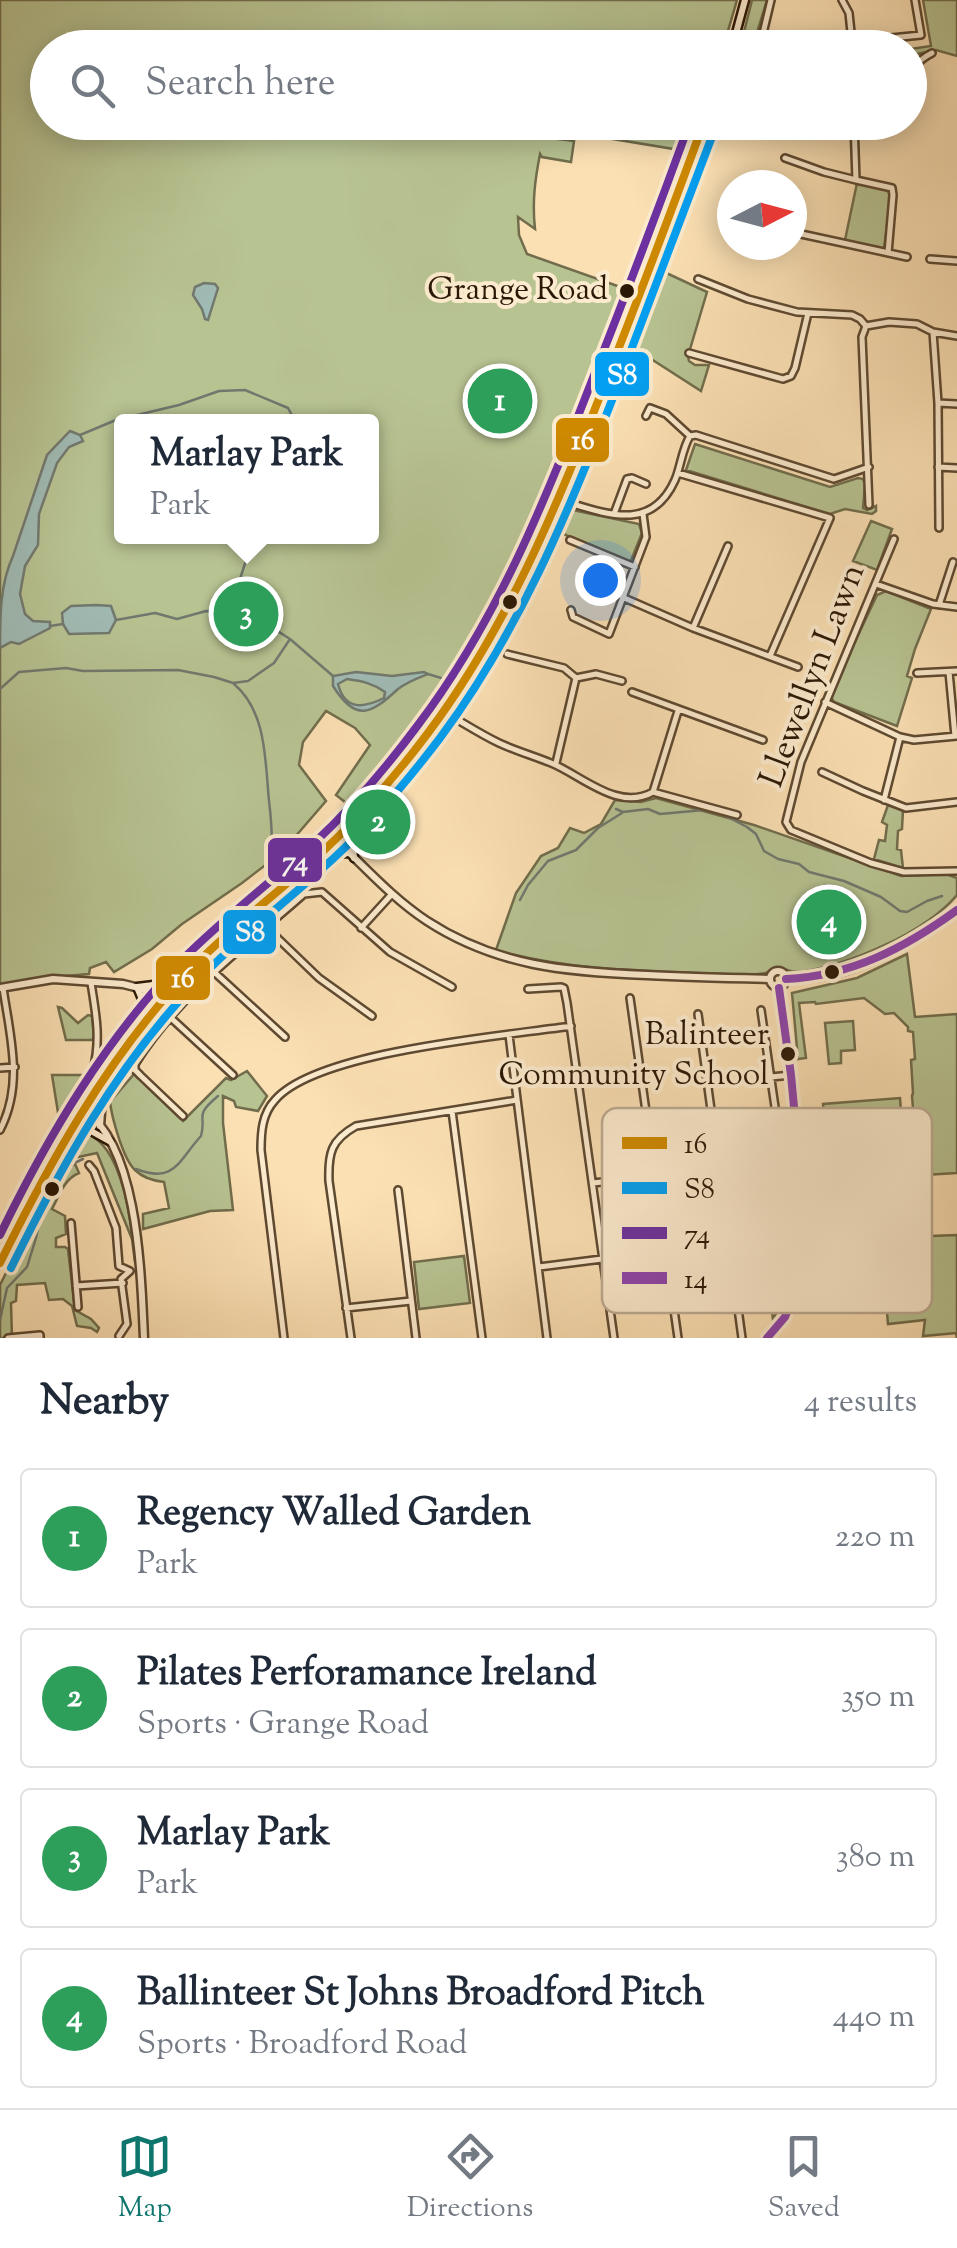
<!DOCTYPE html>
<meta charset="utf-8">
<style>
:root{--surface:#fff;--page:#f2f2f3;--text:#1f2937;--muted:#747a83;--line:#e0e1e3;--accent:#0f766e}
body{margin:0;font-family:"Sorts Mill Goudy",serif;background:var(--page);color:var(--text)}
.compass{position:absolute;left:717px;top:170px;width:90px;height:90px;border-radius:50%;background:var(--surface);box-shadow:0 5px 25px #0003;rotate:84deg}
.you{position:absolute;left:600px;top:580px;width:35px;height:35px;margin:-25px;border:8px solid #fff;border-radius:50%;background:#1a73e8;box-shadow:0 0 0 15px #1a73e833}
.badge{display:grid;place-items:center;width:65px;height:65px;border-radius:50%;background:var(--accent);color:#fff;font-size:32px;font-weight:700}
.pin{position:absolute;translate:-50% -50%;border:5px solid #fff;box-shadow:0 2px 10px #0006}
.popup{position:absolute;left:114px;top:414px;width:265px;height:130px;box-sizing:border-box;display:grid;place-content:center;border-radius:10px;background:var(--surface);filter:drop-shadow(0 2px 8px #0005);font-size:32px;white-space:nowrap;color:var(--muted)}
.popup b{font-size:38px;color:var(--text)}
.popup::after{content:'';position:absolute;left:50%;top:100%;margin-left:-20px;border:20px solid transparent;border-top-color:var(--surface)}
.list{margin:0;padding:0;list-style:none}
h2{display:flex;justify-content:space-between;align-items:center;height:130px;margin:0;padding:0 40px;font-size:42px}
h2 small{font-size:32px;font-weight:400;color:var(--muted)}
.list li{display:grid;grid-template-columns:65px 1fr auto;gap:30px;align-items:center;box-sizing:border-box;height:140px;margin:0 20px 20px;padding:0 20px;border:2px solid var(--line);border-radius:10px}
.list b{display:block;font-size:38px;white-space:nowrap}
.list p{margin:0;font-size:32px;white-space:nowrap;color:var(--muted)}
.list em{font-size:32px;font-style:normal;color:var(--muted)}
.icon{flex:none;width:55px;height:55px;fill:none;stroke:currentColor;stroke-width:2;stroke-linecap:round;stroke-linejoin:round}
.map{position:relative;flex:none;width:957px;height:1338px;overflow:hidden}
.search{position:absolute;background:var(--surface);box-shadow:0 5px 25px #0003;left:30px;right:30px;top:30px;height:110px;display:flex;align-items:center;gap:25px;box-sizing:border-box;padding:0 35px;border-radius:55px;color:var(--muted);font-size:38px}
.sheet{height:770px;background:var(--surface)}
nav{display:flex;justify-content:space-around;align-items:center;box-sizing:border-box;height:140px;border-top:2px solid var(--line);background:var(--surface);font-size:28px;color:var(--muted)}
nav a{display:grid;justify-items:center;gap:5px}
nav .on{color:var(--accent)}
.map>svg:first-child{display:block}
</style>
<div class="map">
<svg width="957" height="1338" viewBox="0 0 957 1338">
<rect width="100%" height="100%" fill="#fbe0b4"/>
<filter id="stains"><feTurbulence type="fractalNoise" baseFrequency=".002" numOctaves="4"/><feColorMatrix values="0 0 0 0 .2 0 0 0 0 .09 0 0 0 0 .02 0 0 0 .5 -.17"/></filter>
<radialGradient id="worn" r=".72"><stop offset=".6" stop-color="#630" stop-opacity="0"/><stop offset="1" stop-color="#630" stop-opacity=".3"/></radialGradient>
<path fill="#b8c392" stroke="#716d4c" stroke-width="2.5" fill-rule="evenodd" d="M0 0H737L725 41 710 42 708 47 48 48V122L552 123 549 138 574 141 571 162 542 157 540 154C535 180 532 202 535 229L518 217 519 235 527 254 626 289 608 326 591 389 512 579 478 639 439 698 350 806 336 795 370 745 355 728 326 711 303 742 299 765 326 801 281 853 242 883 182 924 152 949 114 972 106 962 90 968 89 974 53 977 0 985ZM121 422H371V536H121Z
M752 0H767L753 46 758 47H740L745 38 743 36Z
M923 0H957V56L936 50 917 54 910 69V49L931 46Z
M598 123H692L680 150 607 138Z
M857 183 887 190 891 196 884 249 845 240Z
M660 270 707 292 688 356 689 361 695 365H709L701 391 631 346Z
M695 444 830 487 858 478 863 479 865 484 863 508 867 510 876 506V511L872 514 845 509 830 514 686 470Z
M568 509 639 524 642 533 630 563 559 532Z
M871 521 892 529 877 570 853 561Z
M886 591 931 609 915 649 907 676 912 678 897 726 834 702 830 695 877 595Z
M656 798 754 825 901 876 946 874 957 878V895C925 933 847 966 799 972 791 973 785 968 777 967L766 973 751 975C665 971 578 973 496 950L516 893 541 856 558 848 570 828 584 833 601 824 615 800 641 802Z
M888 805 903 810 902 829 898 831 897 849 901 850 903 868 874 859 879 840 885 841 887 825 882 822Z
M907 954 915 1017 957 1014V1173L924 1175 918 1171 912 1096 913 1093 911 1060 915 1059 913 1032 908 1031V1027L894 1013 885 1014 864 998 816 1004 815 1002 799 1003 806 1058 798 1059 792 993 857 978Z
M58 1007 62 1008 78 1023 88 1015 92 1016 94 1037 92 1040H66Z
M853 1021 855 1050 841 1051V1063L829 1064 825 1023Z
M247 1071 267 1096 258 1111 236 1107 234 1101 223 1096V1123L233 1210 210 1211 143 1229V1214L169 1208 164 1182C155 1181 143 1178 135 1170 123 1159 112 1118 110 1102L134 1074 183 1121 226 1078 231 1080Z
M52 1075H92L61 1120 59 1119Z
M900 1098 909 1219 832 1225 823 1104Z
M85 1133C124 1145 132 1227 135 1262L132 1239 97 1153 69 1159 78 1143 85 1139Z
M709 1143 715 1182 664 1188 658 1148Z
M75 1164 79 1173C64 1179 59 1196 52 1209L65 1216 66 1234 56 1238V1247H65L68 1249 75 1310 91 1319 99 1328 97 1332 91 1328 77 1326 72 1306 63 1299 49 1300 45 1283 17 1285 16 1301 11 1303 12 1338H0V1285L14 1257 19 1260 66 1168Z
M796 1229C794 1265 790 1288 773 1320L764 1234Z
M957 1235V1338L956 1333 923 1336 925 1320 888 1324 885 1289 852 1292 850 1250 925 1242 931 1236Z
M464 1256 470 1303 419 1309 414 1262Z"/>
<path fill="#a0bbb5" stroke="#71796f" stroke-width="2.5" fill-rule="evenodd" d="M204 283 215 284 218 288 208 320 205 319 202 309 193 295 195 287Z
M70 431 80 435 83 441 69 447 57 463 39 514 38 545 25 566 20 594 25 614 33 621 50 622V628L19 644 11 642 0 648C0 616 0 584 13 556L47 455Z
M96 605 111 606 116 620 109 633 69 634 63 624 62 613 71 606Z
M356 672 392 676 424 672 428 674C418 678 407 682 398 689 371 714 356 723 333 686V676ZM347 679C362 681 372 683 385 692L384 698C364 708 345 711 338 684Z"/>
<g fill="none" stroke-linecap="round" stroke-linejoin="round">
<path stroke="#71796f" stroke-width="2.5" d="M80 435 116 420 179 405 219 391 245 390 288 408 293 417 292 422
M239 582 254 536
M116 620 155 613 177 619 206 611 223 614 265 627 279 632 290 639
M50 626 63 624
M428 674 441 678
M234 684C267 712 265 761 269 801 272 825 273 846 271 871
M0 689 19 672 66 668 83 671 178 670 214 677 233 683 248 681 274 663 290 639 333 676
M616 809 623 812 648 809 660 814 704 810 720 813 747 827 756 834 764 851 778 859 799 864 809 872 844 881 881 897 900 911 907 912 927 901 942 896
M520 900 528 885 548 861 576 850 598 828 622 813
M136 1169C175 1184 178 1161 201 1136 207 1114 193 1117 218 1096
M0 1320 7 1288 27 1267 36 1238 40 1218 48 1202 68 1166 83 1159"/>
<g stroke="#5e4931" stroke-width="10">
<path id="minor" d="M842 0 849 13 852 42 921 35 915 0
M761 42 771 0
M910 89C912 70 914 62 932 53
M854 122 856 180 892 188 893 195 888 253
M785 158 824 172 856 180
M792 232 907 257
M930 259 957 261
M698 279 748 299 797 312 852 315 860 319 866 326
M866 326 862 337 869 505
M866 326 889 322 917 324 933 332 957 336
M933 332 938 403 939 528
M689 353 783 379 791 376 795 368 808 313
M938 403 957 404
M646 416 650 408 666 414 690 436
M690 436 696 435 834 479 869 467
M938 467 957 468
M678 473 830 518 770 656
M560 500C604 513 651 534 675 480 681 466 682 449 690 436
M614 514 627 479 632 478 646 484
M894 539 801 762 786 822 791 830 871 863 904 872 957 871
M570 540 635 567
M876 584 933 604 957 607
M622 597 693 628 798 667
M939 605 953 562
M571 610 573 617 609 634 646 537 643 514
M693 628 728 546
M507 654 564 668 576 678 556 763
M949 672 955 736
M917 673 957 671
M576 678 596 674 622 681
M632 692 763 740
M825 702 900 737 914 740 957 736
M444 712C462 722 480 734 499 743 516 751 534 756 551 763 581 775 618 812 653 792L678 711
M822 772 863 791 906 808 957 802
M653 792 737 815
M884 800 900 737
M266 927 319 978 372 1016
M361 928 392 894
M213 971 285 1037
M91 983C96 1014 101 1040 93 1070
M528 989 561 987 564 988 567 1003 614 1338
M630 998 678 1338
M761 1010 792 1225
M698 1014 742 1338
M171 1018 233 1075
M509 1035 547 1338
M0 1068 15 1067
M771 1077 791 1075
M452 1111 482 1338
M183 1116 141 1076 135 1070V1064C178 995 244 947 304 894L322 892 390 952 452 987
M0 1130C24 1084 10 1036 3 988
M716 1136 777 1128
M89 1165 94 1171 116 1228 119 1266 130 1271 121 1279 127 1324 119 1336
M593 1183 656 1176
M398 1190 416 1338
M71 1223 78 1307
M539 1267 602 1259
M76 1286 123 1283
M346 1308 411 1301
M8 1338 40 1335V1338
M284 1338 261 1150C261 1132 262 1114 275 1100 317 1051 504 1036 571 1026
M351 1338 329 1181C328 1153 331 1140 356 1126L517 1100"/>
</g>
<g stroke="#5e4931" stroke-width="11">
<path id="tertiary" d="M335 839C365 867 392 898 427 921 496 966 567 972 647 975 688 977 729 978 770 979
M770 979a8 8 0 1 1 16 0a8 8 0 1 1-16 0Z
M786 979C848 981 910 946 957 910
M0 988 53 979 123 984 143 989 161 1003
M99 1088 102 1099 100 1126
M84 1110C139 1147 141 1277 144 1338
M767 1338 785 1317 797 1287 805 1225 791 1075 779 988"/>
</g>
<g stroke="#2a1705" stroke-width="11">
<path id="secondary" d="M732 48 745 0
M321 855 349 853
M354 858 352 836C365 815 391 800 395 776
M141 1027 144 1004 137 987 178 982
M71 1132 91 1131 109 1141
M0 1263C46 1166 106 1063 178 983 220 937 271 898 318 856 364 814 405 765 442 714 515 615 555 511 599 398 635 306 670 214 704 122"/>
</g>
<use href="#minor" stroke="#fcebce" stroke-width="5"/>
<use href="#tertiary" stroke="#fcebce" stroke-width="6"/>
<use href="#secondary" stroke="#fcebce" stroke-width="6"/>
<g stroke="#fcebce" stroke-width="15">
<path id="bus-1" d="M0 1263C49 1164 103 1066 178 983 220 936 271 899 317 857 358 819 395 777 428 733 506 629 555 511 602 391 637 302 671 212 704 122"/>
</g>
<g stroke="#fcebce" stroke-width="15">
<path id="bus-2" d="M11 1268C60 1169 114 1070 190 989 231 944 279 908 324 867 367 829 405 784 440 738 518 633 567 516 614 395 648 306 682 216 716 126"/>
</g>
<g stroke="#fcebce" stroke-width="15">
<path id="bus-3" d="M0 1235C48 1136 106 1038 183 959 224 918 270 883 313 844 352 808 386 768 418 725 496 622 544 504 591 383 625 297 658 210 690 122"/>
</g>
<g stroke="#fcebce" stroke-width="15">
<path id="bus-4" d="M786 979C851 976 905 948 957 910
M767 1338 785 1317 797 1287 805 1225 791 1075 779 988"/>
</g>
<use href="#bus-1" stroke="#ce8901" stroke-width="8"/>
<use href="#bus-2" stroke="#029ff2" stroke-width="8"/>
<use href="#bus-3" stroke="#6c30a1" stroke-width="8"/>
<use href="#bus-4" stroke="#8e44ad" stroke-width="8"/>
</g>
<g fill="#2a1705" stroke="#fcebce" stroke-width="4">
<circle cx="627" cy="291" r="9"/>
<circle cx="510" cy="602" r="9"/>
<circle cx="832" cy="972" r="9"/>
<circle cx="788" cy="1054" r="9"/>
<circle cx="52" cy="1189" r="9"/>
</g>
<g text-anchor="middle" dominant-baseline="central" stroke-width="8" stroke-linejoin="round" paint-order="stroke">
<g font-size="32" fill="#2a1705" stroke="#fcebce" text-anchor="end">
<text x="608" y="291">Grange Road</text>
<text x="769" y="1036">Balinteer<tspan x="769" dy="40">Community School</tspan></text>
</g>
<g font-size="35" fill="#2a1705" stroke="#fcebce">
<text transform="translate(814 676) rotate(-69)">Llewellyn Lawn</text>
</g>
</g>
<rect x="602" y="1108" width="330" height="205" rx="15" fill="#fcebce" stroke="#bdab92" stroke-width="2.5"/>
<rect x="622" y="1137" width="45" height="12" fill="#ce8901"/>
<rect x="622" y="1182" width="45" height="12" fill="#029ff2"/>
<rect x="622" y="1227" width="45" height="12" fill="#6c30a1"/>
<rect x="622" y="1272" width="45" height="12" fill="#8e44ad"/>
<g font-size="28" fill="#2a1705">
<text x="684" y="1153">16</text>
<text x="684" y="1198">S8</text>
<text x="684" y="1243">74</text>
<text x="684" y="1288">14</text>
</g>
<g stroke="#fcebce" stroke-width="4">
<rect x="593" y="350" width="58" height="48" rx="10" fill="#029ff2"/>
<rect x="554" y="416" width="57" height="48" rx="10" fill="#ce8901"/>
<rect x="266" y="836" width="58" height="48" rx="10" fill="#6c30a1"/>
<rect x="221" y="908" width="57" height="48" rx="10" fill="#029ff2"/>
<rect x="154" y="954" width="58" height="48" rx="10" fill="#ce8901"/>
</g>
<g font-size="28" text-anchor="middle" font-weight="bold" fill="#fff">
<text x="622" y="384">S8</text>
<text x="583" y="449">16</text>
<text x="295" y="870">74</text>
<text x="250" y="941">S8</text>
<text x="183" y="987">16</text>
</g>
<rect width="100%" height="100%" filter="url(#stains)"/>
<rect width="100%" height="100%" fill="url(#worn)"/>
</svg>
<svg class="compass" viewBox="-18 -18 36 36"><path d="M0-13l5 13h-10z" fill="#e53935"/><path d="M0 13l5-13h-10z" fill="#747a83"/></svg>
<div class="you"></div>
<div class="pin badge" style="left:500px;top:401px;background:#2e9e5b">1</div>
<div class="pin badge" style="left:378px;top:822px;background:#2e9e5b">2</div>
<div class="pin badge" style="left:246px;top:614px;background:#2e9e5b">3</div>
<div class="popup"><b>Marlay Park</b>Park</div>
<div class="pin badge" style="left:829px;top:922px;background:#2e9e5b">4</div>
<div class="search"><svg class="icon" aria-label="search" viewBox="0 0 24 24"><circle cx="10" cy="10" r="6"/><path d="M15 15l6 6"/></svg>Search here</div>
</div>
<section class="sheet">
<h2>Nearby<small>4 results</small></h2>
<ul class="list">
<li><span class="badge" style="background:#2e9e5b">1</span><div><b>Regency Walled Garden</b><p>Park</p></div><em>220 m</em></li>
<li><span class="badge" style="background:#2e9e5b">2</span><div><b>Pilates Perforamance Ireland</b><p>Sports · Grange Road</p></div><em>350 m</em></li>
<li><span class="badge" style="background:#2e9e5b">3</span><div><b>Marlay Park</b><p>Park</p></div><em>380 m</em></li>
<li><span class="badge" style="background:#2e9e5b">4</span><div><b>Ballinteer St Johns Broadford Pitch</b><p>Sports · Broadford Road</p></div><em>440 m</em></li>
</ul>
</section>
<nav>
<a class="on"><svg class="icon" aria-label="map" viewBox="0 0 24 24"><path d="M3 6l6-2 6 2 6-2v14l-6 2-6-2-6 2zM9 4v14M15 6v14"/></svg>Map</a>
<a><svg class="icon" aria-label="directions" viewBox="0 0 24 24"><path d="M12 3l9 9-9 9-9-9zM9 14v-3h6M13 9l2 2-2 2"/></svg>Directions</a>
<a><svg class="icon" aria-label="saved" viewBox="0 0 24 24"><path d="M7 4h10v16l-5-4-5 4z"/></svg>Saved</a>
</nav>
